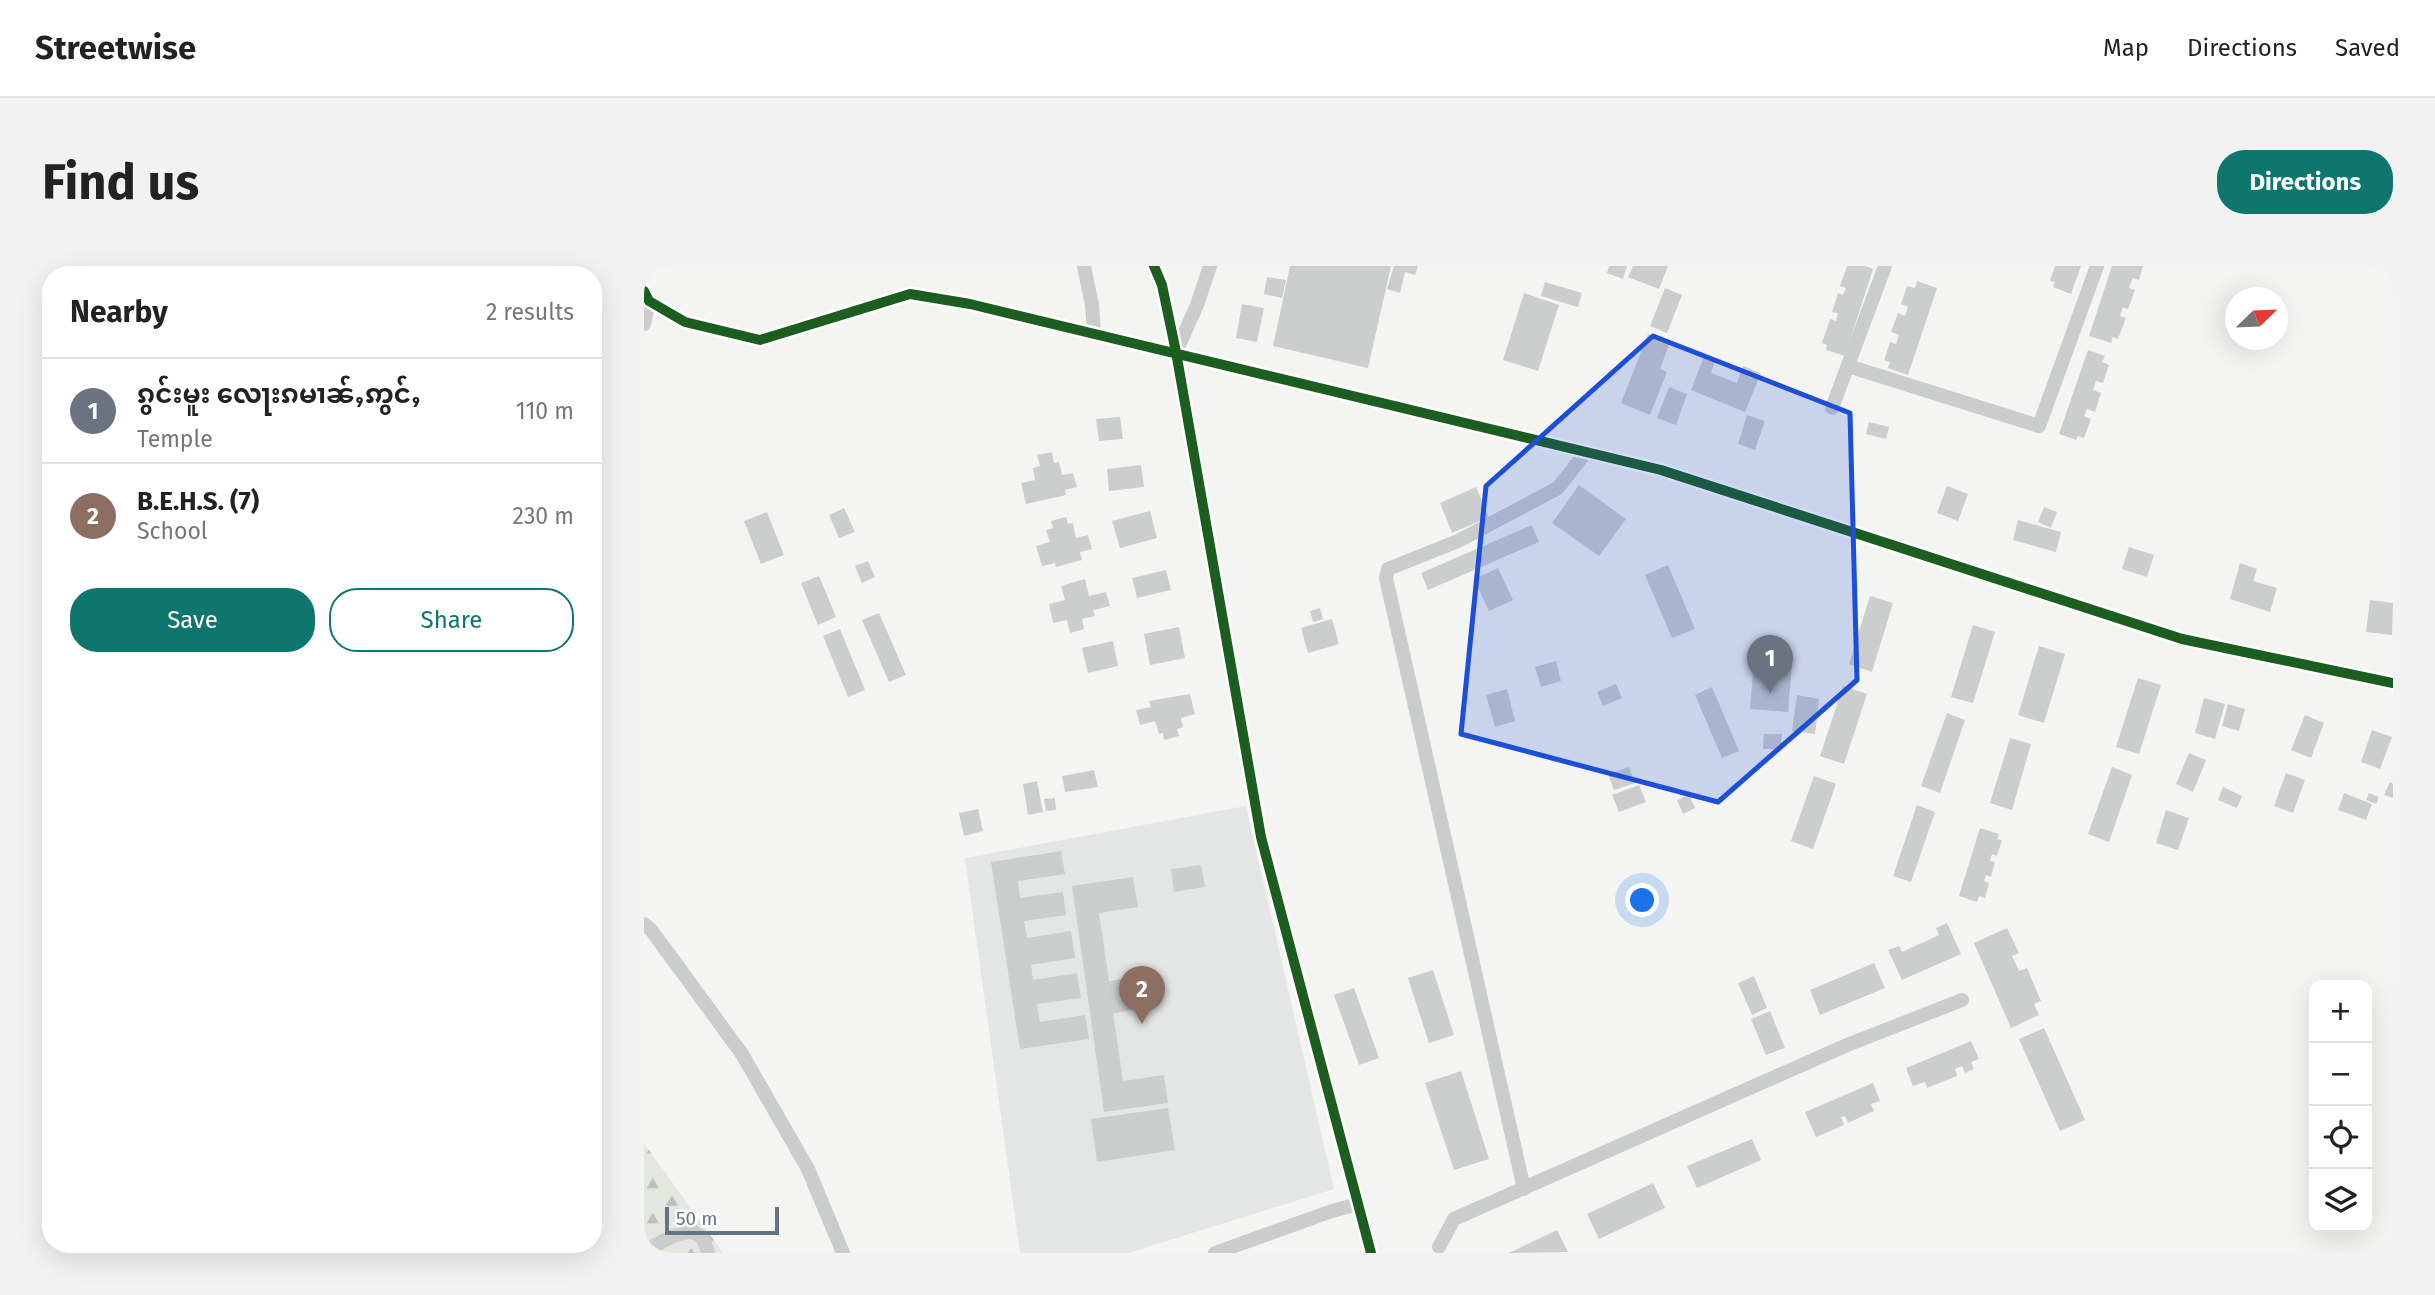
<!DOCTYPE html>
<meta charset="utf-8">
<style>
:root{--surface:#fff;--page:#f2f2f2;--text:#222;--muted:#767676;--line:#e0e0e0;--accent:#0f766e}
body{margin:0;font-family:"Fira Sans","Noto Sans Myanmar",sans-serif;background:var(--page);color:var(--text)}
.controls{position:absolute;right:21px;bottom:21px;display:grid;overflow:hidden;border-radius:14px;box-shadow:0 7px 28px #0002}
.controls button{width:63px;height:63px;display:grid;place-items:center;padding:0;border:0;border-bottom:2px solid var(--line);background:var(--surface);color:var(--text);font:35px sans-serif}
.compass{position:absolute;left:1581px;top:21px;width:63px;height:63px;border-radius:50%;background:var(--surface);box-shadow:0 7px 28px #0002;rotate:67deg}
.scale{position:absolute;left:21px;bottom:18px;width:114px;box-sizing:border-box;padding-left:7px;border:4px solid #647483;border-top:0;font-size:19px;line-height:24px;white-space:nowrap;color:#647483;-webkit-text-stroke:5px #fff;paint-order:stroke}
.you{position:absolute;left:999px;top:635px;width:24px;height:24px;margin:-18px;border:5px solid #fff;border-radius:50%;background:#1a73e8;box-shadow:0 0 0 10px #1a73e833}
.badge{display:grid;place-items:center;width:46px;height:46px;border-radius:50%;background:var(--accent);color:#fff;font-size:23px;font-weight:700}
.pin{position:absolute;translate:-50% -58px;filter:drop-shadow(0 2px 4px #0008)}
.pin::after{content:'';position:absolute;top:37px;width:24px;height:21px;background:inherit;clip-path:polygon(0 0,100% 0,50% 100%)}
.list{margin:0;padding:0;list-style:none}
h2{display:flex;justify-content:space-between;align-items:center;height:91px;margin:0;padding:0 28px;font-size:30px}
h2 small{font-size:23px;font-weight:400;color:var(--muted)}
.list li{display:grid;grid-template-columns:46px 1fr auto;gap:21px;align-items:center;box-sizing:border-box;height:105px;padding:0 28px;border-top:2px solid var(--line)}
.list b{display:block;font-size:26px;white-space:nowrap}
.list p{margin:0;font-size:23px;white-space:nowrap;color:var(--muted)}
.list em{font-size:23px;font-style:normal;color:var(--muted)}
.actions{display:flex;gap:14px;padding:21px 28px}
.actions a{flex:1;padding:16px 0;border:2px solid var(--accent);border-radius:28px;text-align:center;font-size:24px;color:var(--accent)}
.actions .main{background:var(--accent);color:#fff}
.icon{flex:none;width:38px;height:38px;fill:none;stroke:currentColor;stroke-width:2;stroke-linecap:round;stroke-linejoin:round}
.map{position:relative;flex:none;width:1749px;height:987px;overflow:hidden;border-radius:28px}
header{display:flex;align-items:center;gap:42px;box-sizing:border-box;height:98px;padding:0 35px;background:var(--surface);border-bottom:2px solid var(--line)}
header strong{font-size:33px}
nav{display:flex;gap:38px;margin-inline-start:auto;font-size:24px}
.intro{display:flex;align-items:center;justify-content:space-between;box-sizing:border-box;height:168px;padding:0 42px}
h1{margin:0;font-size:49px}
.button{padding:18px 32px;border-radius:28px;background:var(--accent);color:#fff;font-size:24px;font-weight:700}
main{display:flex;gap:42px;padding:0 42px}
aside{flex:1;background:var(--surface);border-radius:28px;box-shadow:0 7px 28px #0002}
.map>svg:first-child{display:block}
</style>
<header>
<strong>Streetwise</strong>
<nav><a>Map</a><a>Directions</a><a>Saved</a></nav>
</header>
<div class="intro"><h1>Find us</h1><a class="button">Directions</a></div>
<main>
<aside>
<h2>Nearby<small>2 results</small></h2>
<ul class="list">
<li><span class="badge" style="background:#6b7280">1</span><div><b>ၵွင်းမူး လေႃးၵမၢၼ်ႇဢွင်ႇ</b><p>Temple</p></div><em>110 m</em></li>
<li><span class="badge" style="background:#8d6e63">2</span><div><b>B.E.H.S. (7)</b><p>School</p></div><em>230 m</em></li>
</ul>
<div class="actions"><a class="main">Save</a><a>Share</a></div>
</aside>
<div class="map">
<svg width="1749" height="987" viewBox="0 0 1749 987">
<defs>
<pattern id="forest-firs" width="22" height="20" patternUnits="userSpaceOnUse" patternTransform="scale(1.75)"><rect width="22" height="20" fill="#e4e7e0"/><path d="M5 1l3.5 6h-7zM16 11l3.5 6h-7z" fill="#bcc0bb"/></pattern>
</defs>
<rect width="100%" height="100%" fill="#f4f4f2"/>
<path fill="#e4e6e5" d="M602 540 690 923 484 987H376L321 592Z"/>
<path fill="url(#forest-firs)" d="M0 877 79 987H0Z"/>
<path fill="#cccece" d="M646 0H747L724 102 629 80Z
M750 0H774L771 9 761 6 756 27 743 23Z
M965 0H983L979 13 963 7Z
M989 0H1024L1015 23 984 11Z
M1203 0H1221L1229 3 1201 90 1182 84 1183 79 1178 77 1186 53 1192 55 1194 47 1188 46 1194 27 1199 29 1202 22 1196 20Z
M1411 0H1437L1427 28 1409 21 1411 16 1406 15Z
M1468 0H1499L1495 14 1489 12 1485 22 1491 24 1484 43 1479 41 1476 50 1482 52 1474 73 1469 71 1467 77 1445 70Z
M623 11 642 14 638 32 620 28Z
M1273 15 1293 22 1264 109 1244 102 1246 96 1240 94 1246 76 1252 78 1255 69 1247 66 1254 47 1261 50 1264 41 1257 38 1263 20 1271 22Z
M901 16 938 27 934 41 897 30Z
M1021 22 1038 29 1023 67 1006 60Z
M880 27 915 39 894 105 859 94Z
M598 38 620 42 613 76 592 72Z
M1004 68 1026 76 1016 103 1023 106 1006 149 977 137Z
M1444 84 1461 90 1458 96 1465 99 1459 117 1452 115 1449 124 1457 127 1451 146 1443 143 1440 150 1447 153 1440 172 1434 170 1432 174 1415 168Z
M1061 88 1072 92 1067 107 1093 117 1099 100 1117 107 1101 146 1047 124Z
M1025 121 1043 128 1032 159 1013 152Z
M1103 149 1121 155 1111 184 1094 178Z
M476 151 479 173 455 175 452 153Z
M1225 156 1245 161 1242 173 1222 168Z
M408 186 410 197 415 196 418 209 429 207 433 221 421 224 422 229 382 238 377 217 391 214 389 202 396 200 393 189Z
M497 199 500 221 465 225 463 203Z
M935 219 982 253 955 290 908 257Z
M1303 220 1324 228 1314 255 1293 247Z
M832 221 845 251 808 267 796 237Z
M1400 241 1413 246 1407 262 1394 256Z
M200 242 211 266 195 272 185 249Z
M506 245 513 272 476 282 468 255Z
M123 246 140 289 117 298 100 255Z
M422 251 424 258 429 257 432 272 444 269 448 283 436 286 438 294 412 301 411 297 398 300 392 280 406 276 402 264 409 262 407 255Z
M1374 254 1417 266 1412 286 1369 274Z
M888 259 895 276 784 324 777 307Z
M1485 281 1510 289 1503 311 1478 303Z
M224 295 231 311 218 317 211 300Z
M1596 297 1613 303 1609 315 1633 322 1626 346 1586 333Z
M1024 299 1051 363 1028 372 1001 309Z
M854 302 869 334 845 345 830 313Z
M522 304 527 324 493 332 488 312Z
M175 310 192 351 174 359 157 317Z
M441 313 445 330 462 326 466 340 449 344 451 350 438 353 440 363 426 367 423 354 409 357 405 338 421 334 417 320Z
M1226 330 1249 337 1228 406 1205 398Z
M1726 334 1749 337 1748 369 1722 366Z
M676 342 679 353 669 356 666 345Z
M235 347 262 409 245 416 218 354Z
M688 353 695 378 664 387 657 362Z
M1329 359 1351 366 1329 437 1307 431Z
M535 361 541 392 506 399 500 368Z
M196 363 221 424 204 431 179 370Z
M469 375 474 400 444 407 438 382Z
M1395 380 1421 388 1400 457 1374 449Z
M1110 394 1148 398 1144 446 1106 443Z
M912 395 917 415 897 421 891 401Z
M1494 412 1517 419 1495 488 1472 481Z
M972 418 978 432 959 440 953 426Z
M1199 420 1223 428 1200 498 1176 490Z
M1068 421 1095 485 1078 492 1051 429Z
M863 423 871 455 851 461 842 429Z
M546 428 551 448 537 452 539 461 533 463 535 470 520 474 519 467 515 468 511 455 496 459 492 444 507 441 505 435Z
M1153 429 1175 433 1171 468 1148 465Z
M1560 432 1581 438 1571 473 1551 467Z
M1584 438 1601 443 1595 465 1578 460Z
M1303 447 1321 454 1296 527 1277 520Z
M1661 449 1680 457 1667 492 1647 484Z
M1728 464 1748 471 1736 503 1717 496Z
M1120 468H1138L1137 483H1119Z
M1366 472 1387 478 1368 544 1346 537Z
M1545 487 1562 494 1549 526 1532 518Z
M985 501 991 517 970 524 964 508Z
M1468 501 1488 509 1465 576 1444 568Z
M450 504 454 521 421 526 418 510Z
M1642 507 1661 514 1649 547 1630 540Z
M1170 510 1192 518 1169 583 1147 575Z
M393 515 399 546 384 549 379 518Z
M1746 516 1749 518V532L1740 529Z
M995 519 1002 536 975 546 968 529Z
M1579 521 1598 530 1593 542 1574 534Z
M1700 527 1728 538 1722 554 1694 544Z
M1725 527 1735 531 1732 538 1722 534Z
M1045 529 1051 542 1039 548 1033 534Z
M411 532 412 544 402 545 400 533Z
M1273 539 1291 546 1267 616 1249 610Z
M334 543 339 565 320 570 315 547Z
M1522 544 1545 552 1534 584 1512 577Z
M1336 562 1355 568 1353 573 1358 574 1353 590 1348 588 1346 595 1351 596 1347 611 1342 609 1340 615 1345 617 1341 632 1335 630 1333 636 1315 630Z
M417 585 421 608 374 615 376 632 419 626 422 649 380 655 383 672 427 665 431 692 387 699 389 714 433 707 437 732 393 738 396 756 441 749 445 773 376 783 347 596Z
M557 599 561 621 530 626 527 603Z
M489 611 494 641 455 647 465 715 506 709 510 741 469 747 479 815 520 809 524 837 460 846 428 620Z
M1303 657 1317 688 1258 714 1244 684 1255 680 1258 686 1295 669 1292 662Z
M1363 662 1375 687 1368 690 1375 705 1383 702 1397 735 1390 738 1395 749 1367 762 1330 677Z
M1230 697 1241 722 1176 749 1166 724Z
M789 704 810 769 785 777 764 712Z
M1110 710 1123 742 1108 749 1094 717Z
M710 722 735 792 715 799 690 729Z
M1126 745 1141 782 1122 789 1107 753Z
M1400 762 1441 854 1416 865 1375 773Z
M1327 775 1335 793 1327 796 1330 803 1321 807 1318 800 1311 803 1313 810 1283 822 1281 816 1269 820 1262 802Z
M817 805 845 893 810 904 781 817Z
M1229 817 1236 835 1227 838 1230 845 1204 857 1201 850 1197 851 1200 859 1172 871 1161 846Z
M524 842 531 884 453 896 447 853Z
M1108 873 1117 894 1053 922 1043 900Z
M1009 917 1021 942 955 973 943 948Z
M913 964 924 986 865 987Z"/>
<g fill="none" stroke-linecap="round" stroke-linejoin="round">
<path stroke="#cbcdcd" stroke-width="14" d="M440 0 448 39 450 67
M510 0 518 19 532 86 617 571 727 987
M0 25 5 35 41 56 116 74 266 28 326 38 1017 204 1538 373 1749 417
M0 58 5 35
M532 86 553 39 566 0
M1204 100 1395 160 1453 0
M1188 142 1241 0
M0 658 8 665 98 788 164 903 199 987
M880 923 742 312 744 303 814 275 914 222 942 186
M795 981 810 953 1203 779 1318 734
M0 985 29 970 48 965 59 972 64 987
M571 987 688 945 714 938"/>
<g stroke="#fff" stroke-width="15">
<path id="cycleway" d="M510 0 518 19 532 86 617 571 727 987
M0 25 5 35 41 56 116 74 266 28 326 38 1017 204 1538 373 1749 417"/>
</g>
<use href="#cycleway" stroke="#1b5e20" stroke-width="10"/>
</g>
<path fill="#1d4ed8" fill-opacity="0.2" stroke="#1d4ed8" stroke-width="5" stroke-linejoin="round" d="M1009 70 1206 147 1213 414 1074 536 817 468 842 220Z"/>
</svg>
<div class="controls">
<button>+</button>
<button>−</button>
<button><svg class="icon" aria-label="locate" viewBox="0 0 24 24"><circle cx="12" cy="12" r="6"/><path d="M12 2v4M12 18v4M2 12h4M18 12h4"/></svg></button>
<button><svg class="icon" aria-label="layers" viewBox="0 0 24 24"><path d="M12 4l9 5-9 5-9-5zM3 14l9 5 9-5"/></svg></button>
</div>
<svg class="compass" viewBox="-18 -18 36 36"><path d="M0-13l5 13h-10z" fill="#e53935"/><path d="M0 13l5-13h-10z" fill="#767676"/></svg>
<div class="scale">50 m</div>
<div class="you"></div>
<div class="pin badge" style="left:1126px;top:427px;background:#6b7280">1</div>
<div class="pin badge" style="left:498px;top:758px;background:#8d6e63">2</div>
</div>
</main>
